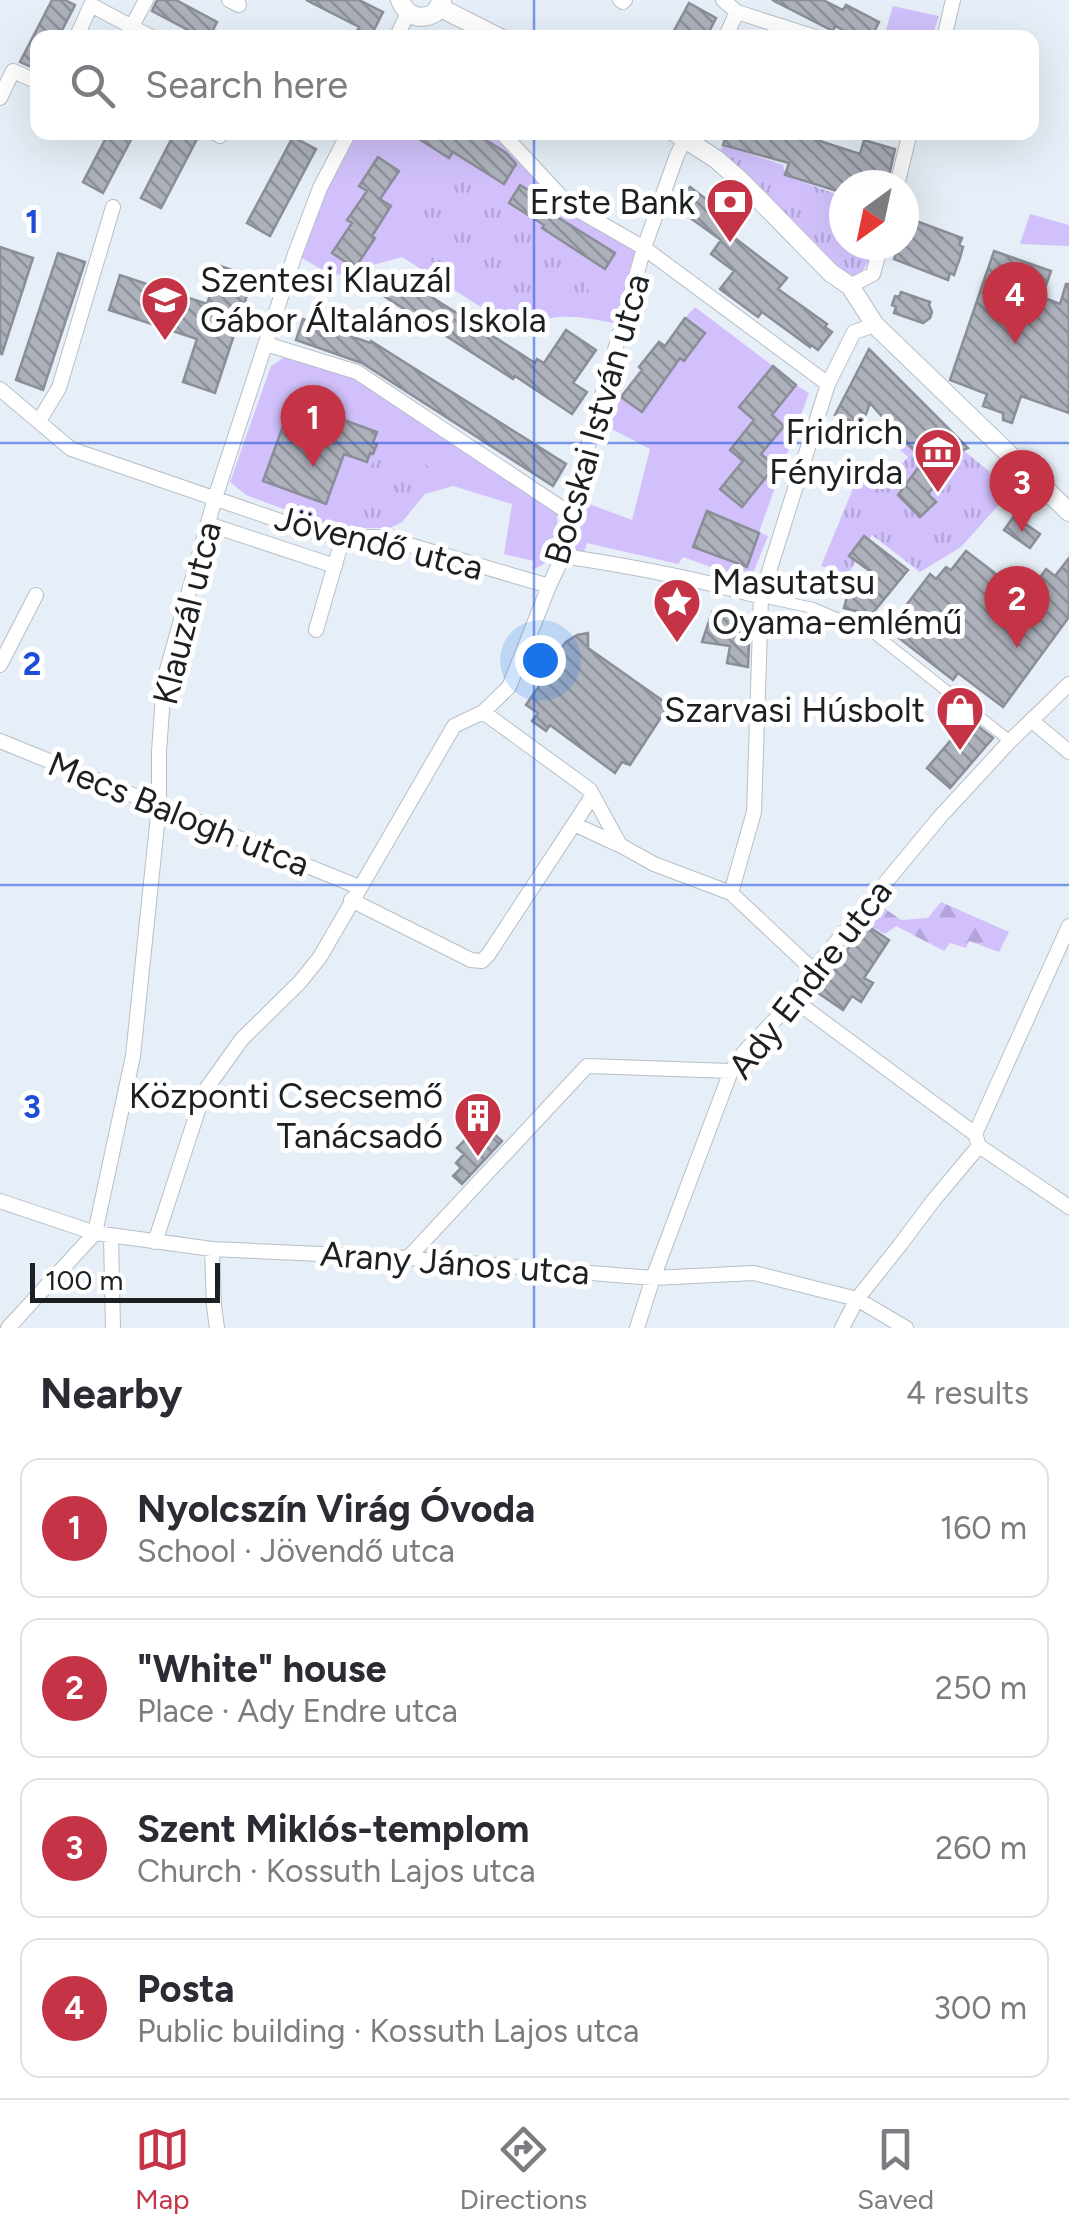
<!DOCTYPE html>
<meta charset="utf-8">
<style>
:root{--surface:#fff;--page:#f7f7f7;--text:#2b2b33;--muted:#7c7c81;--line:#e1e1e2;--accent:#c43446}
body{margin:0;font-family:Figtree,sans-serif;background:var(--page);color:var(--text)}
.compass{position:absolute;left:829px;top:170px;width:90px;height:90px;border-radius:50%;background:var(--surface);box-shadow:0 10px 40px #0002;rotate:213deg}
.scale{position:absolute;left:30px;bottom:25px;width:190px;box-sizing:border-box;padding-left:10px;border:5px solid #1d2023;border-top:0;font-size:28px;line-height:35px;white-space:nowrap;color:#1d2023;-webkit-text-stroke:8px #fff;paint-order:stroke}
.you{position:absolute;left:540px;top:660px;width:35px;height:35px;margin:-25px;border:8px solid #fff;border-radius:50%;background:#1a73e8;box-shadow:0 0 0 15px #1a73e833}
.badge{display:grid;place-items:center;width:65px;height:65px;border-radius:50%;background:var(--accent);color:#fff;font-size:32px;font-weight:700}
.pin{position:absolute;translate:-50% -82px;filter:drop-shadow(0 2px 5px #0008)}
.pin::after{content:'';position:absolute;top:52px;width:35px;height:30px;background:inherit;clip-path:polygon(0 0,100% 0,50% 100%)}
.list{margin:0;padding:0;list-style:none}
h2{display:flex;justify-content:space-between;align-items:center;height:130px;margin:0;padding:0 40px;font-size:42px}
h2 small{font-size:32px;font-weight:400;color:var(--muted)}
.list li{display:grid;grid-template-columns:65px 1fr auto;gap:30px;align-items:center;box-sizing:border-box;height:140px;margin:0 20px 20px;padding:0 20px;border:2px solid var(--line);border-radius:20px}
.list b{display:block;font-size:38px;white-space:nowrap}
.list p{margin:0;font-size:32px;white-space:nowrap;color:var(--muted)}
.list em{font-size:32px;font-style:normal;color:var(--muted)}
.icon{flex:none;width:55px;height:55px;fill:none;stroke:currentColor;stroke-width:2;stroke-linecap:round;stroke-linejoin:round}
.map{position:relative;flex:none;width:1069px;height:1328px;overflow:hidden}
.search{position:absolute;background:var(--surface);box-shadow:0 10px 40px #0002;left:30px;right:30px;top:30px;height:110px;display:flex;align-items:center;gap:25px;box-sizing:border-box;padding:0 35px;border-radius:20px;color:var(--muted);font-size:38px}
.sheet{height:770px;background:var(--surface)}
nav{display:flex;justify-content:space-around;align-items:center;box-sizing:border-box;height:140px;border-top:2px solid var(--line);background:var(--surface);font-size:28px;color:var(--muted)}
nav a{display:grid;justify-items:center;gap:5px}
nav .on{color:var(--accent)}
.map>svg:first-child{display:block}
</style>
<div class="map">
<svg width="1069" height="1328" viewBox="0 0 1069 1328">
<defs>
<pattern id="forest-firs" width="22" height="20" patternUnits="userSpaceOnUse" patternTransform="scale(2.5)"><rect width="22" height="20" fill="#d1c0fb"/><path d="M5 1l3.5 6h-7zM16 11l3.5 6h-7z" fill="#b3a5d7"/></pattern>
<pattern id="park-tufts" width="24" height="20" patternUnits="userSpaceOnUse" patternTransform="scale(2.5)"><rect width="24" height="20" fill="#d1c0fb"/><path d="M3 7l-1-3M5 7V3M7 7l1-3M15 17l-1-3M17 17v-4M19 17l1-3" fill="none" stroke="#b3a5d7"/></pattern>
<pattern id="building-back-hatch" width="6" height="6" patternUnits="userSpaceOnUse" patternTransform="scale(2.5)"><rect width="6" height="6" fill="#adb1bb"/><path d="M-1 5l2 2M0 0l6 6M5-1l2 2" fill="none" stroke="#8c9098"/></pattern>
</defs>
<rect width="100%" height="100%" fill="#e6eff7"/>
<path fill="#d1c0fb" d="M893 6 939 16 932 37H884Z
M349 132 501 133 569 205 644 248 624 325C587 318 552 308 519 331L402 257 333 276 295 254Z
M1030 214 1069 225V246L1020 244Z
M695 307 773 366 740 407 754 420 730 450 745 462 720 489 742 507 775 467 761 454 784 426 772 415 796 385 809 393 759 532 768 536 750 581 683 557 678 564 587 543 582 559 563 556 573 498 632 520 650 449 608 427 621 397 642 412 662 385 660 383 685 318Z
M292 352 357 372 557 513C558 544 564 556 532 570L534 561 504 554 512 504 453 486 425 494 402 522 390 528H334L246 495 230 482 271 366Z"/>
<path fill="url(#forest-firs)" d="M941 902 1009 932 999 952 969 941 966 948 950 943 944 951 896 926 885 934 867 924 877 903 901 920 928 918Z"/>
<path fill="url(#park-tufts)" d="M723 145 783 165 786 176 844 197V245H875L874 253 855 282 831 273 716 160Z
M449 158 509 203 544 225 542 229 592 261 587 269 589 301 550 300 532 308 535 320 525 327 509 316 511 312 408 246Z
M388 438 429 467 402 522 351 516 334 528Z
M901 438 924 460 920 517 936 503 928 494 963 450 1012 490 961 547 920 572 872 535 848 574 821 566 857 479 881 487 908 457 895 445Z"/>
<path fill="url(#building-back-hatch)" stroke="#8b8e98" stroke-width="2.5" d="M52 0H65L75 5 58 38H38V70L20 62Z
M157 0H176L217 22 209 38H203L152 11Z
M306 0H359L383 12 370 38H353L359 27Z
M772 0H823L843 10 846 5 879 22 871 38H858L835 26 833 31Z
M689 3 716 18 706 38H670Z
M109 132H135L103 193 83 182Z
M175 132H184L197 139 161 208 141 198Z
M408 132H452L461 138 465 132H474L506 153 516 164 504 184 453 152 449 158Z
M727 132H792L860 154 864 140 895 149 887 185H844V193L785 175 789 163 723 145Z
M293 137 316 149 270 236 247 223Z
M378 157 399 171 380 199 391 206 372 236 375 238 355 268 332 253 352 223 347 220 367 191 359 186Z
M520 185 555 206 551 213 615 253 605 269 542 228 544 225 509 203Z
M690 187 735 221 727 232 787 278 778 289 827 324 825 327 832 332 818 350 811 345 810 347 762 312 758 317 720 289 734 271 711 254 721 240 675 207Z
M908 218 962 238 959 245 963 247 960 258 954 275 950 273 948 280 894 259 899 245H904V229Z
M0 247 33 258 2 354 0 353Z
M994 251 1051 271 1042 297 1060 304 1066 284H1069V413L1021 396 1012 423 1003 420V413L983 406 987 394 950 380Z
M58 253 85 262 43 390 16 380Z
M220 266 253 277 215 393 183 382 197 339 109 310 120 275 207 304Z
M397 275 535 363 537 359 544 363 566 330 596 350 573 383 587 392 572 414 515 376 513 379 384 296Z
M901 292 930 302 929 305 932 312 930 318 923 323 894 313 896 307 892 305 895 296 899 297Z
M685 318 705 333 684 361 680 358 642 412 621 397 642 370 639 367 659 342 665 346Z
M303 319 370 343 371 341 566 464 553 486 362 363 296 340Z
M869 349 968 448 963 450 928 494 936 502 920 517 898 495 924 460 899 436 870 403 862 425 835 415Z
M773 366 796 385 772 415 784 426 761 454 775 466 742 507 720 489 743 461 730 450 754 420 739 407Z
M292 401 377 432 373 443 377 444 373 454 370 453 367 462 344 454 326 504 263 481Z
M707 511 759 533 747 567 693 547Z
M1014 516 1040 534 1030 548 1004 530Z
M864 536 908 570 871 615 844 608 850 585 863 587 874 574 849 556Z
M966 551 1026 597 1046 569 1055 576 1069 558V617L1003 707 958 673 953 680 899 638 912 621 901 612 930 574 936 579 946 567 951 570Z
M712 612 750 621 748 667 727 663 730 646 702 642Z
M588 633V648L669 705 630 765 622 762 615 773 550 725 546 731 532 721 538 713 526 705 552 667 557 653 566 642 577 635Z
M969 719 993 738 950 788 927 768Z
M865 924 889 940 864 978 873 983 861 1002 852 996 843 1010 818 993Z
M493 1133 502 1141 462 1184 453 1176 461 1168 456 1163 464 1154 457 1148 467 1138 473 1143 481 1135 486 1140Z"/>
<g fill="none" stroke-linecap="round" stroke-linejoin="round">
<g stroke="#b6bfc7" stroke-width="12">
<path id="pedestrian" d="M761 597 813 608 875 634 1010 741"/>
</g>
<g stroke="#b6bfc7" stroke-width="16">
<path id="minor" d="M229 0 239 5
M620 0 623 2 625 0
M723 0 737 12 818 38
M132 26 146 0
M76 38 91 5 153 38
M396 38 408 13
M725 38 737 12
M944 38 953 0
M0 98 13 71 38 82
M213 132 220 136 221 132
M501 132 569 205 644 248 828 384
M897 185 910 132
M850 286 873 274 881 245
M266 344 357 372 569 513
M0 389 71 449 301 528 336 537H382L549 586
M39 421 59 388 113 207
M208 524 335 566
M563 556C630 566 696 578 761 597
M316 630 343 537
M0 665 36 595
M483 712 590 790 620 845 654 864 731 893 813 970
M1031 720 1069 752
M0 741 359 887
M574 824 619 845
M731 893 754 812 761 597 828 384 854 332 875 325
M351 900 471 960 482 961 488 955 593 795
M794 1000 975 1134 979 1146 1069 1207
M975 1134 1069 926
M0 1201 95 1233 212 1249 408 1258 653 1278 754 1273 857 1299 906 1328
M95 1233 133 1056 159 806V752L164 681 215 498 295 254 320 188 349 132
M111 1236 113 1328
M155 1242 204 1092 242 1039 300 982 320 957 454 726 483 712 509 687 549 586 563 556 573 498 644 248 677 155 685 139
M212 1249 214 1306 217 1328
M408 1258 587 1066 731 1071
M8 1328 95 1233
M637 1328 653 1278 731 1071 745 1051 794 1000 813 970 939 818 1010 741 1069 684
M842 1328 857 1299 900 1245 933 1201 979 1146"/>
</g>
<g stroke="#b6bfc7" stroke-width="20">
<path id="tertiary" d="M400 0C406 16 420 21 435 13L442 0
M439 7 500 38
M674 132 716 159 741 181 831 273 850 286 875 325 1069 512"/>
</g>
<use href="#pedestrian" stroke="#fff" stroke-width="10"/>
<use href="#minor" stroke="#fff" stroke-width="14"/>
<use href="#tertiary" stroke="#fff" stroke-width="18"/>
</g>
<path fill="none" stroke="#1d4ed8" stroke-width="2.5" stroke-opacity="0.55" d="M534 0V38M534 132V1328M0 443H1069M0 885H1069"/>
<defs>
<g id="bank-pin" transform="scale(2.5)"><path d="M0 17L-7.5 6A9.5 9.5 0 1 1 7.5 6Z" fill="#c43446" stroke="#fff"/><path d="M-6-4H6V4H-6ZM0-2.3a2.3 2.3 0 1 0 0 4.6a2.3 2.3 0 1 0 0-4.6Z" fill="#fff"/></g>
<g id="school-pin" transform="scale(2.5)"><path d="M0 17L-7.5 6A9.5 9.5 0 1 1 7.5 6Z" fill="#c43446" stroke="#fff"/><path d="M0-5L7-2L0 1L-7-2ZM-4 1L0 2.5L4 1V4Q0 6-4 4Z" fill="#fff"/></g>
<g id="museum-pin" transform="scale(2.5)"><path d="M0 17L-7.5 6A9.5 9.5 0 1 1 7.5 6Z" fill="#c43446" stroke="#fff"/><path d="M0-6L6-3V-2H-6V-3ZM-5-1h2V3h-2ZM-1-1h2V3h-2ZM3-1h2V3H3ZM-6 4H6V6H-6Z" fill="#fff"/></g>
<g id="sight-pin" transform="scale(2.5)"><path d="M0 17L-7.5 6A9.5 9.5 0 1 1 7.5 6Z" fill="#c43446" stroke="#fff"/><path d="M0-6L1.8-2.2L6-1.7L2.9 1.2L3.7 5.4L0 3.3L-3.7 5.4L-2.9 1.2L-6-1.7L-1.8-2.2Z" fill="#fff"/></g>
<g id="shop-pin" transform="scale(2.5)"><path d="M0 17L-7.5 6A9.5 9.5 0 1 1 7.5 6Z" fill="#c43446" stroke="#fff"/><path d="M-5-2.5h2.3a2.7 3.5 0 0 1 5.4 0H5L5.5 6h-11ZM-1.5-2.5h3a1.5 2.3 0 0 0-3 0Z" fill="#fff"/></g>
<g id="building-pin" transform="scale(2.5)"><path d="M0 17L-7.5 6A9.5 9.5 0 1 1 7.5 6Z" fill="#c43446" stroke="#fff"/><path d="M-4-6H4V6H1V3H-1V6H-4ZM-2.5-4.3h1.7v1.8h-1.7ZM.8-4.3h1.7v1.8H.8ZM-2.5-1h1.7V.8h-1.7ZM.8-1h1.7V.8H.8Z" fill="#fff"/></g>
</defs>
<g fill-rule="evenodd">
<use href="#bank-pin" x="730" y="202"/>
<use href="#school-pin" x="165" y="300"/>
<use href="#museum-pin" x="938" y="452"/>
<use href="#sight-pin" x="677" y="602"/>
<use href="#shop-pin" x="960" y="710"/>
<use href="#building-pin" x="478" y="1116"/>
</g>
<g text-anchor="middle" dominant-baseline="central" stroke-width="10" stroke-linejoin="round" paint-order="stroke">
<g font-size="35" fill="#1d2023" stroke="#fff" text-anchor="end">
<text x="695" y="202">Erste Bank</text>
<text x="200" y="280" text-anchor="start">Szentesi Klauzál<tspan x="200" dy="40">Gábor Általános Iskola</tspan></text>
<text x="903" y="432">Fridrich<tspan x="903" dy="40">Fényirda</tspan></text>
<text x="712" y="582" text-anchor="start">Masutatsu<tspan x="712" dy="40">Oyama-emlémű</tspan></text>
<text x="925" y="710">Szarvasi Húsbolt</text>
<text x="443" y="1096">Központi Csecsemő<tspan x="443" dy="40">Tanácsadó</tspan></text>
</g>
<g font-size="35" fill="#1d2023" stroke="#fff">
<text transform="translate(597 419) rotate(-74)">Bocskai István utca</text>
<text transform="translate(379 543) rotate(14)">Jövendő utca</text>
<text transform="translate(187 613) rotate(-76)">Klauzál utca</text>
<text transform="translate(179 814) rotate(22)">Mecs Balogh utca</text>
<text transform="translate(810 979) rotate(-52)">Ady Endre utca</text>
<text transform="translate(455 1263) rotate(4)">Arany János utca</text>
</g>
</g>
<g font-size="32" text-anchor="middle" font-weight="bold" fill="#1d4ed8" stroke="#fff" stroke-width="10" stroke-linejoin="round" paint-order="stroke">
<text x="32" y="233">1</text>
<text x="32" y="675">2</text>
<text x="32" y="1118">3</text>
</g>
</svg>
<svg class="compass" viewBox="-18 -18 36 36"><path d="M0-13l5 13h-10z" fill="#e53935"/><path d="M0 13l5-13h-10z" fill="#7c7c81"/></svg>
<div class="scale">100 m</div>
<div class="you"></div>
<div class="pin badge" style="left:313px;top:467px">1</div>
<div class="pin badge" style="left:1017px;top:648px">2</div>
<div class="pin badge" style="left:1022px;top:532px">3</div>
<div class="pin badge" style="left:1015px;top:344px">4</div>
<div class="search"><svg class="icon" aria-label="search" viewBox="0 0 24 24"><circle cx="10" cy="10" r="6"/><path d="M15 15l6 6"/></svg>Search here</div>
</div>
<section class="sheet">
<h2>Nearby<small>4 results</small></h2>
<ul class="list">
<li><span class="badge">1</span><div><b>Nyolcszín Virág Óvoda</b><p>School · Jövendő utca</p></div><em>160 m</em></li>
<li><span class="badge">2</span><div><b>&quot;White&quot; house</b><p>Place · Ady Endre utca</p></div><em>250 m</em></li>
<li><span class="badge">3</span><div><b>Szent Miklós-templom</b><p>Church · Kossuth Lajos utca</p></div><em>260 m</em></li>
<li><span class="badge">4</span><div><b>Posta</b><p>Public building · Kossuth Lajos utca</p></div><em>300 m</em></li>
</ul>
</section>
<nav>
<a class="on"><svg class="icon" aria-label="map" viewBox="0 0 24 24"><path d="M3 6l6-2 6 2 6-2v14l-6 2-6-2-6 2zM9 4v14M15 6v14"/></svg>Map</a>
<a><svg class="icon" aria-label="directions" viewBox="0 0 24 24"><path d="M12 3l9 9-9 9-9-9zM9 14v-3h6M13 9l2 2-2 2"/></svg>Directions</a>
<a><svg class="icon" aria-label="saved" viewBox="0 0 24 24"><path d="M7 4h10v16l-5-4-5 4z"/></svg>Saved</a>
</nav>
